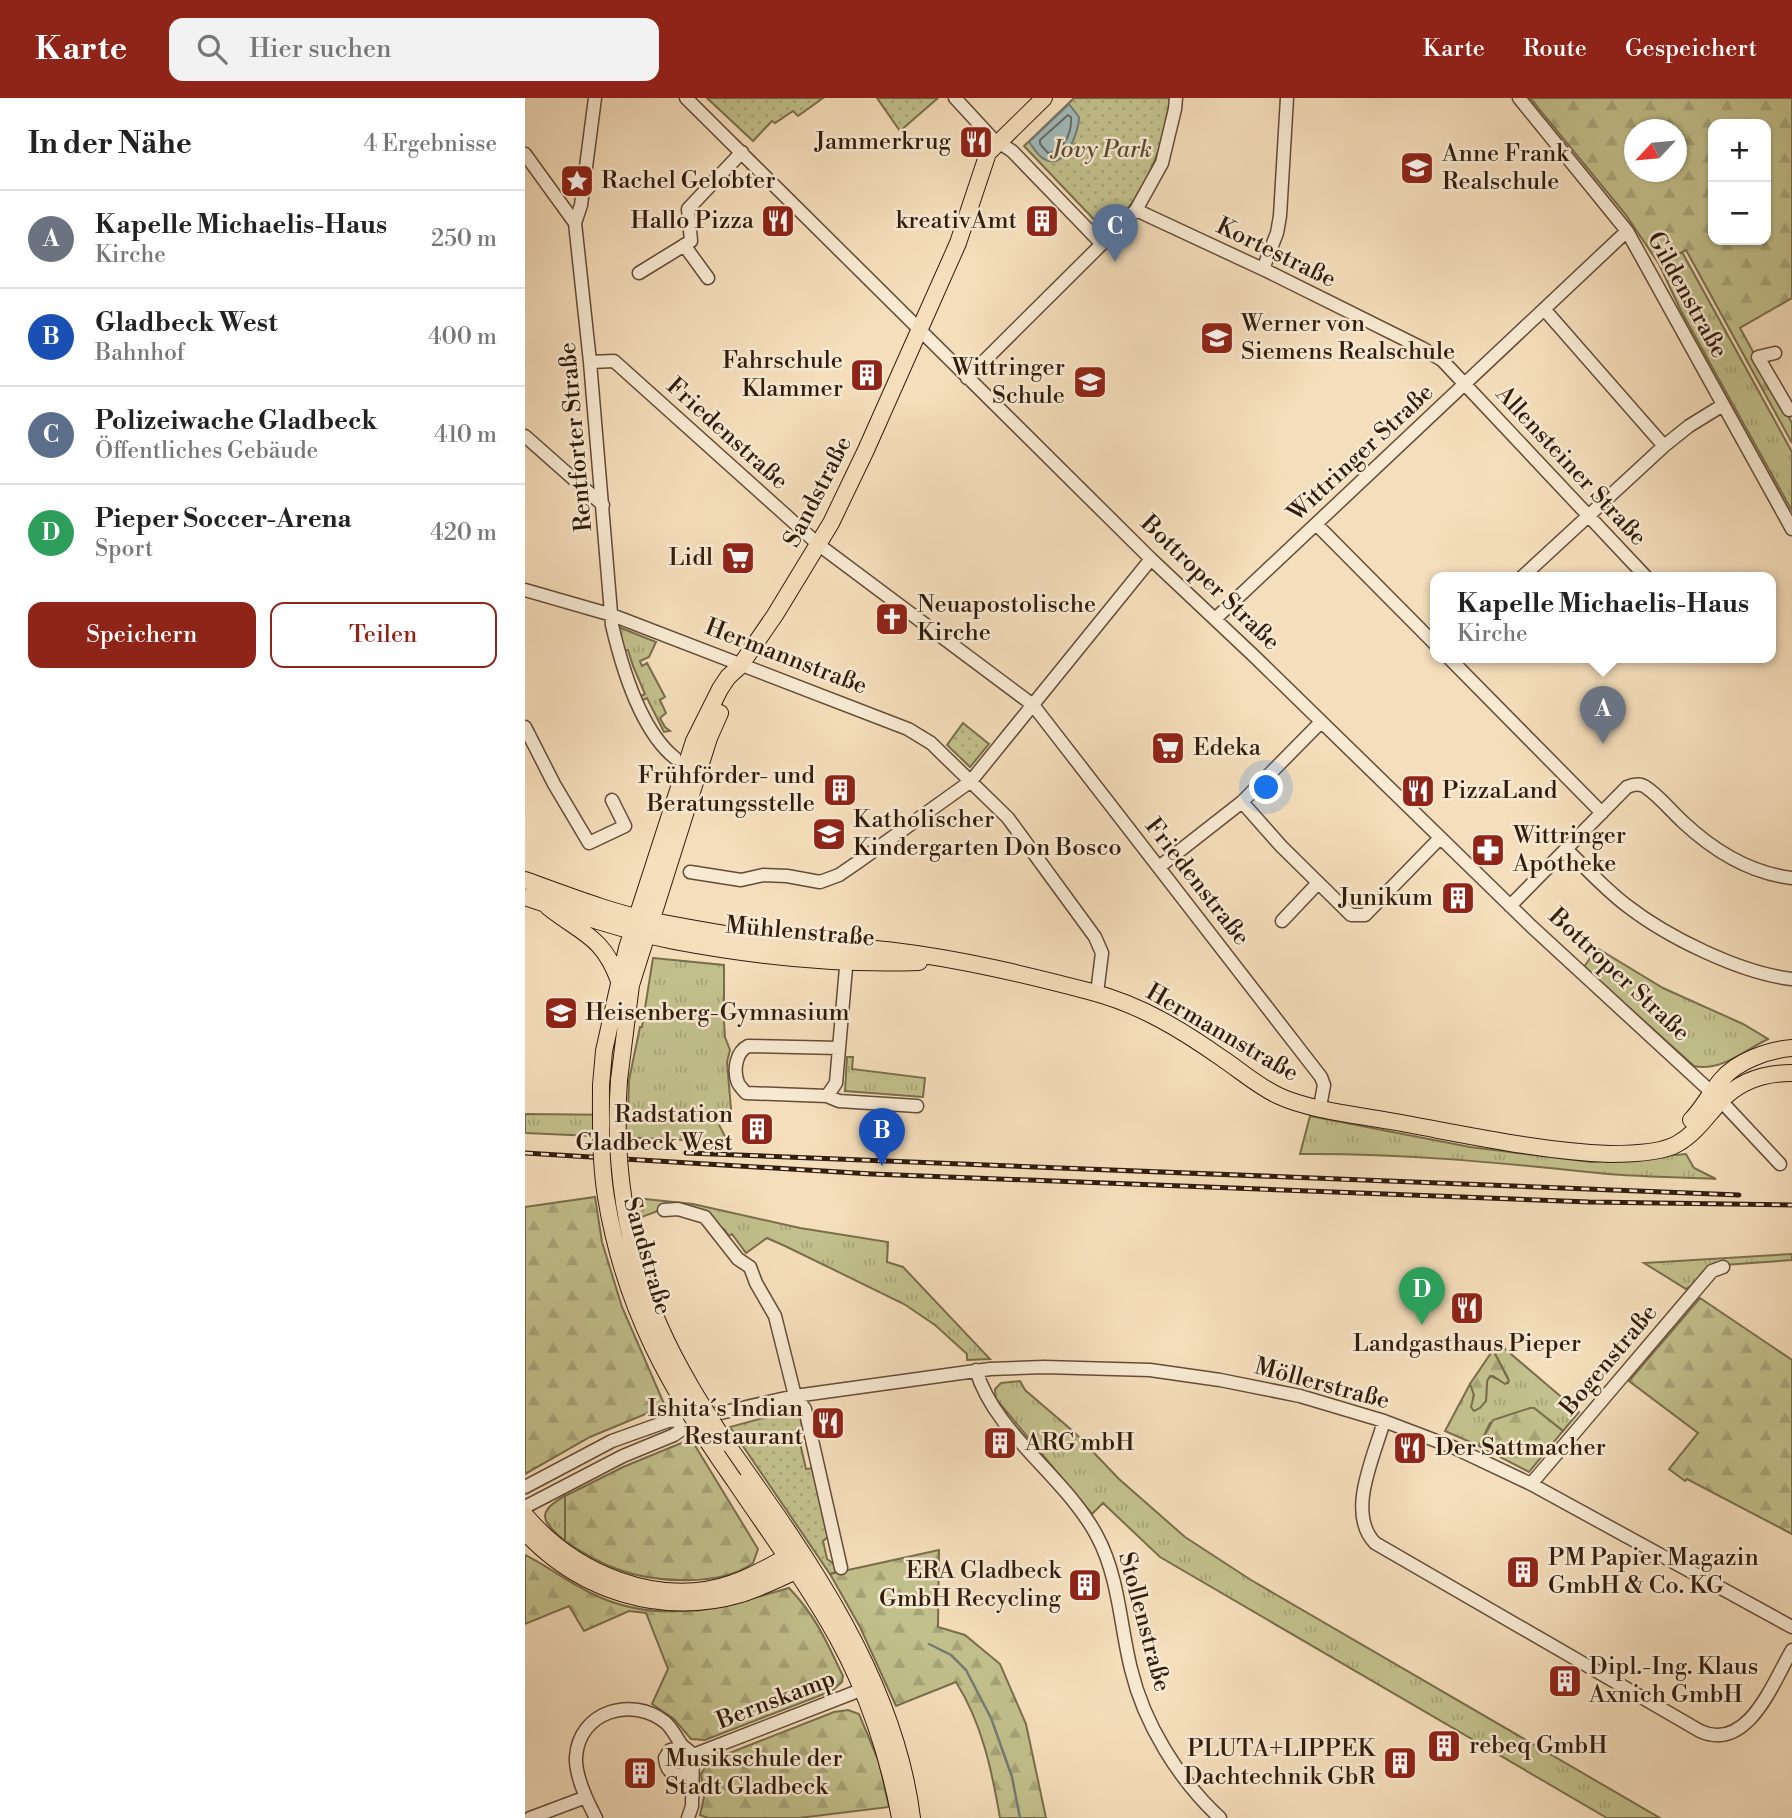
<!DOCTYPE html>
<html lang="de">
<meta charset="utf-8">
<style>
:root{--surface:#fff;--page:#f2f2f2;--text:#222;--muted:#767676;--line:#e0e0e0;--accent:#8f2418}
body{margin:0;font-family:"Libre Bodoni",serif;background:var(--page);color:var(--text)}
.controls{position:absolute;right:21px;top:21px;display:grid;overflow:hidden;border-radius:14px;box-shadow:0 2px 5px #0004}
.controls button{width:63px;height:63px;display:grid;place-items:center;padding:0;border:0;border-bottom:2px solid var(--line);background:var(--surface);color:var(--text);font:35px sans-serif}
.compass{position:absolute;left:1099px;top:21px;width:63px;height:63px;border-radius:50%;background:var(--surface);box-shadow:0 2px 5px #0004;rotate:244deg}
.you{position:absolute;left:742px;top:690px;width:24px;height:24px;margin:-18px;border:5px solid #fff;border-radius:50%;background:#1a73e8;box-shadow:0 0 0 10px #1a73e833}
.badge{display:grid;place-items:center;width:46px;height:46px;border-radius:50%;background:var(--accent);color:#fff;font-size:23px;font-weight:700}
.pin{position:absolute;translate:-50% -58px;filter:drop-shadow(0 2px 4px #0008)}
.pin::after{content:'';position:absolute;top:37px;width:24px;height:21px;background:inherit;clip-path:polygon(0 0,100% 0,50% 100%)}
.popup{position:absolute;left:905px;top:474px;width:346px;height:91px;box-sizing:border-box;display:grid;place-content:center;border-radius:14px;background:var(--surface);filter:drop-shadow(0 2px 5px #0005);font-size:23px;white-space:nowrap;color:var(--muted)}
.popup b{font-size:26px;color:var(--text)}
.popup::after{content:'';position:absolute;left:50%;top:100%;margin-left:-14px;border:14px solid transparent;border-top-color:var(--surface)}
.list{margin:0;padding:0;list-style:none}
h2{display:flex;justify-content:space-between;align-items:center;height:91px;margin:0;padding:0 28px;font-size:30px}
h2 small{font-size:23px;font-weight:400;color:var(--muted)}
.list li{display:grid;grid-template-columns:46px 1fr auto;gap:21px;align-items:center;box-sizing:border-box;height:98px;padding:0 28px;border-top:2px solid var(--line)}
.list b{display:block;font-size:26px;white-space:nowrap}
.list p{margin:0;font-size:23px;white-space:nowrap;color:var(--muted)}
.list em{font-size:23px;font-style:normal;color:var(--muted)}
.actions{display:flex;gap:14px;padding:21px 28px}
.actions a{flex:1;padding:16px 0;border:2px solid var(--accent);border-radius:14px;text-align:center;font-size:24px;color:var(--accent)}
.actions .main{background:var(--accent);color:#fff}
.icon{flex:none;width:38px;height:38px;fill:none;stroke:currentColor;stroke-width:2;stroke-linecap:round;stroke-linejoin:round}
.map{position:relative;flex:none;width:1267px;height:1720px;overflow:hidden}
header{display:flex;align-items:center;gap:42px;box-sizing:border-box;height:98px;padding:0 35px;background:var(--accent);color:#fff}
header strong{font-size:33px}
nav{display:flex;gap:38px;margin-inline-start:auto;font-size:24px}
.search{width:490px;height:63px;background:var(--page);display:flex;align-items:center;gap:18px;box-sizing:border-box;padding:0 24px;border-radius:14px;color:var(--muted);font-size:26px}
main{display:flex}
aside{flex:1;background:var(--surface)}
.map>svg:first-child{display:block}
</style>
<header>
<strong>Karte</strong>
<div class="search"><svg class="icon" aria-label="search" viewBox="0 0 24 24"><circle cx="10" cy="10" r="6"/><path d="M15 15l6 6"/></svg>Hier suchen</div>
<nav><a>Karte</a><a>Route</a><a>Gespeichert</a></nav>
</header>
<main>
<aside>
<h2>In der Nähe<small>4 Ergebnisse</small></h2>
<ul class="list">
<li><span class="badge" style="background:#6b7280">A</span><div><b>Kapelle Michaelis-Haus</b><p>Kirche</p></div><em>250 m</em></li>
<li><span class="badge" style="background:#1a4fb4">B</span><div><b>Gladbeck West</b><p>Bahnhof</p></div><em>400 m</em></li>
<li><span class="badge" style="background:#5c6f8a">C</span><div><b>Polizeiwache Gladbeck</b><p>Öffentliches Gebäude</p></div><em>410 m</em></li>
<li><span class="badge" style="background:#2e9e5b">D</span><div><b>Pieper Soccer-Arena</b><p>Sport</p></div><em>420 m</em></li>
</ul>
<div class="actions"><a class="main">Speichern</a><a>Teilen</a></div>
</aside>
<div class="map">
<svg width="1267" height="1720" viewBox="0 0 1267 1720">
<defs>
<pattern id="grass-tufts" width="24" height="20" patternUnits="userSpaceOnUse" patternTransform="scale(1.75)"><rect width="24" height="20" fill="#c2c08c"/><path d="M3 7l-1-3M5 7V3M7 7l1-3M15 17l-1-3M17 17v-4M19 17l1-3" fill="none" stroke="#a7a478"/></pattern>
<pattern id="forest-firs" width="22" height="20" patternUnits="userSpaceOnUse" patternTransform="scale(1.75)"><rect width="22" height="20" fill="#c2c08c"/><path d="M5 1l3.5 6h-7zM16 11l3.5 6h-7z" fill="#a7a478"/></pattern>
<pattern id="park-dots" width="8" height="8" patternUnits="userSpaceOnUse" patternTransform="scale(1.75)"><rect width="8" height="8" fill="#c2c08c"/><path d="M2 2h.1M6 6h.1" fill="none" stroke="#a7a478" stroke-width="1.8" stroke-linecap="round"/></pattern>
</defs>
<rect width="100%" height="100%" fill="#f5debb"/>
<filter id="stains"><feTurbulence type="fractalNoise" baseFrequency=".00286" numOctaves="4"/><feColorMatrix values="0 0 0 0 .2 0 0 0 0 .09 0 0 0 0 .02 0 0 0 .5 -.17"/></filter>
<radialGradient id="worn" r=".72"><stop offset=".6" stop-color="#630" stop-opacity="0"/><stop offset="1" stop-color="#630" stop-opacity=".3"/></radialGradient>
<path fill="url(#grass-tufts)" stroke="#7a6e4c" stroke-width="2" d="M1157 154 1267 354V413L1156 213 1134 166Z
M91 528 131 544 124 559 115 563 117 568 122 565 140 599 135 602 141 615 135 620 140 629 145 633 139 634 122 600 116 603 114 599 120 596 108 568 103 552 96 553Z
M1072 850 1138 890 1218 926 1243 941C1220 952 1196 974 1169 968L1059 869Z
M128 860 199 867V924L200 939 205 952 202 964 206 1011 193 1025 203 1044 0 1035V1016L103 1017 104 982 115 929H117Z
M322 959H328L327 971 400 980 398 999 320 993Z
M785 1018 945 1049 1067 1064 1161 1056 1169 1070 1191 1081C1149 1079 1106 1079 1063 1074 967 1064 872 1055 775 1056Z
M110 1100 168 1106 275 1130 363 1144 362 1164 378 1169 465 1261 442 1262V1256L410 1227 379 1206 260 1148 242 1140 221 1155 207 1136 204 1138 199 1131 196 1133 179 1113 166 1108 149 1107 114 1120Z
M1267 1156V1162L1199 1167 1161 1191 1119 1165Z
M973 1245 1054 1314 1038 1333 1009 1310 965 1325 954 1348 920 1333 945 1286 949 1294 948 1302 961 1303 962 1283 965 1278 983 1285V1280L968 1252Z
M495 1283 500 1292 549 1334 594 1381 660 1439 726 1482 1135 1720H1082L635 1459 578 1405 567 1416 471 1301 470 1291 476 1285Z
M40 1398V1443C17 1424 10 1414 40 1398Z"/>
<path fill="url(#forest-firs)" stroke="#7a6e4c" stroke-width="2" fill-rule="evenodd" d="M1005 0H1267V200L1215 230 1267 325V345L1161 152 1134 166 1101 117ZM1188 26H1241V142H1188ZM1110 32H1152V74H1110Z
M70 1099 77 1144 97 1209 140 1308 65 1339 0 1376V1109Z
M1175 1200 1267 1262V1436L1162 1381 1160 1383 1144 1371 1173 1335 1104 1283Z
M968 1252 984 1283 980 1286 968 1278H965L962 1283 961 1303 955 1310 949 1313 946 1309 949 1297 945 1286Z
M1005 1310H1009L1038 1333 1004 1374 954 1348 968 1322Z
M166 1341 233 1451 228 1465C195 1489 129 1485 92 1471 73 1464 56 1454 40 1443V1398L98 1369Z
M414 1452 413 1529 440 1537 475 1566 501 1626 521 1720H475C467 1673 457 1625 431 1584L371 1608 335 1529 305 1476Z
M0 1457C24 1469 46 1486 70 1497 135 1528 199 1509 264 1490 291 1518 301 1543 318 1578L317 1584 307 1593 180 1642 166 1641 149 1621 127 1606 143 1571 121 1515 104 1513 59 1533 44 1508 0 1526Z
M323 1612 334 1616 354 1664 364 1709 274 1720H183L175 1717 179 1699 176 1676 184 1663 309 1614Z"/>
<path fill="url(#park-dots)" stroke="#7a6e4c" stroke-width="2" d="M182 0H298L273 18 268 13 250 25 247 23 228 43Z
M352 0H413L375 33Z
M549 0H645C640 44 624 85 597 118H594L579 132 499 48Z
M438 625 464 646 445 669 422 647Z
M275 1310 281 1330 272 1332 281 1371 289 1370 303 1439 298 1443 302 1461 309 1466 311 1474 305 1476 205 1329Z"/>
<path fill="#a0baba" stroke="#747b75" stroke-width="2" d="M544 6 554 19C554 34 540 73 519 61 513 58 508 49 504 44Z"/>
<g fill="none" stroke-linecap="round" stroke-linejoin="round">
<path stroke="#696b64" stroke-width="2" d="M543 17 546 19C547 33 541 45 531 54L523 55 515 46V42Z"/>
<path stroke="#747b75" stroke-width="2.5" d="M404 1546 426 1557 441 1572 466 1620 487 1679 495 1720"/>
<g stroke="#634c38" stroke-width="15">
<path id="minor" d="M70 0 56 107 50 125 65 264 87 527C97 570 115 632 150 660
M161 0 626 461 730 559 1006 828 1196 1003 1255 1066
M430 0 467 40 487 53 576 145
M994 0 1102 133 1267 431
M0 56 50 125
M611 112 742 173 897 250 917 262 1122 480
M159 147 183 180
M738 171 752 135 755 118 762 0
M114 175 166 143 163 111 217 54
M1019 211 1139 348
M1250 255 1233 259 1264 312
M65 264 89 263 294 447 508 607 796 979 799 987 795 1009
M442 280 611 112 637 65 650 11 651 0
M0 338 78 407
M791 426 910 546
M996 480 1139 348 1164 328 1198 307
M0 492 87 517 357 621 383 631 406 645 483 720 570 839 577 855 572 895
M690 521 1102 133
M924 560 1077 715
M0 629 29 686 64 745 100 728 87 702
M717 704 756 748 826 817H840L915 740
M1042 752C1061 770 1080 791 1101 807 1142 839 1215 875 1267 881
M634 769 717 704 796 624
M165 774 216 782 238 777 262 778 295 784 314 777 333 764 446 683 626 461
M985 808 1102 689C1109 686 1116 685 1122 690 1135 699 1146 713 1158 724 1189 753 1224 775 1267 780
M757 823 793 785
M314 950 223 948C211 954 208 972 213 985 213 986 220 994 221 995L302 998 314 1003 392 1008
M302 998 311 985 322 858
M139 1112 153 1111 180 1119 213 1161 225 1169 231 1185 250 1218 270 1298 280 1311 316 1470
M451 1272C470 1336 541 1379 572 1438 594 1479 595 1527 606 1571 619 1626 654 1682 695 1720
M859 1323C849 1359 821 1415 850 1445L1175 1633C1223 1655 1248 1584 1267 1552
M1006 1386 1187 1173 1198 1169
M0 1389 87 1343 143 1323 173 1320 270 1298 465 1271 519 1269 625 1272 695 1282 775 1298 859 1323 930 1350 1006 1386 1267 1529
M0 1409 98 1358 149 1337 173 1320
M158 1649 145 1652 140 1660C141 1671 146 1677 157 1677L168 1669
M168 1657 346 1588
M5 1720 61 1699
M71 1720C62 1703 50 1678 51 1659 54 1613 107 1598 140 1624 147 1630 151 1639 156 1646 159 1650 164 1652 168 1657L167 1708 163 1720"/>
</g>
<g stroke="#321c0d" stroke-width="18">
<path id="major" d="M0 782C42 797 84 814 128 823 170 831 213 839 255 844 293 848 331 848 369 853 436 861 502 877 567 894 616 907 657 932 698 961 716 973 734 989 754 998 784 1012 832 1017 865 1023 938 1036 1012 1053 1085 1056 1104 1056 1136 1055 1152 1046 1170 1036 1181 1019 1195 1004 1214 983 1240 975 1267 975
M0 799C47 815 100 833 149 843 228 858 313 867 394 864
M23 809C57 836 78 838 94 883
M94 982 106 887 184 640 195 615
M76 987 79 953 102 850 169 643 195 591 203 579 215 568 250 517 306 425 341 352 433 145 463 55 519 0
M1166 1022C1178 1010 1185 995 1196 982 1212 963 1243 952 1267 950
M201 1345C281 1457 370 1580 387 1720
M209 1382C244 1434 281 1484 312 1539 342 1593 364 1659 375 1720
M0 1417C49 1475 133 1511 208 1485 227 1479 244 1468 262 1459H269
M0 1434C56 1494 137 1519 216 1496 235 1490 253 1481 271 1473L275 1465"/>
</g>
<use href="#minor" stroke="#f8ead3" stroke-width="12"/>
<use href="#major" stroke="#f5debb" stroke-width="16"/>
<g stroke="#321c0d" stroke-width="5">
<path id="rail" d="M0 1055 347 1076 1064 1104 1267 1107
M161 1055 1214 1097"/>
</g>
<use href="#rail" stroke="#f8ead3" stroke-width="2.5" stroke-dasharray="8" stroke-linecap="butt"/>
<g stroke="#321c0d" stroke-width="18" stroke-linecap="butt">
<path id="major-bridge" d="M94 982C88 1065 101 1152 135 1229 153 1270 177 1308 201 1345
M76 987C76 1024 75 1062 81 1099 99 1210 145 1291 209 1382"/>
</g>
<use href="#major-bridge" stroke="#f5debb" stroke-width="16"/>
</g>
<defs>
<g id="restaurant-square" transform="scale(1.75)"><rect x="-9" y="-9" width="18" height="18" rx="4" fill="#8f2418" stroke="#f8ead3"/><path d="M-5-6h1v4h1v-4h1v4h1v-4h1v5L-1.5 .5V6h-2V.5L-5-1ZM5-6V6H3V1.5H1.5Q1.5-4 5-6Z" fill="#fff"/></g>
<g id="school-square" transform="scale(1.75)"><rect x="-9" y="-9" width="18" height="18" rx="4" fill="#8f2418" stroke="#f8ead3"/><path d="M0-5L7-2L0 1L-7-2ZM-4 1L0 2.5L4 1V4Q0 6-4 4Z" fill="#fff"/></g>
<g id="sight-square" transform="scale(1.75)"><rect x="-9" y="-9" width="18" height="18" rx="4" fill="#8f2418" stroke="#f8ead3"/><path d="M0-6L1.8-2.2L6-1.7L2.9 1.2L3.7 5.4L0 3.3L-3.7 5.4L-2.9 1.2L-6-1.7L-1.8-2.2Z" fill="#fff"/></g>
<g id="building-square" transform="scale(1.75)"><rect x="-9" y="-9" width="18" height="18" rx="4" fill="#8f2418" stroke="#f8ead3"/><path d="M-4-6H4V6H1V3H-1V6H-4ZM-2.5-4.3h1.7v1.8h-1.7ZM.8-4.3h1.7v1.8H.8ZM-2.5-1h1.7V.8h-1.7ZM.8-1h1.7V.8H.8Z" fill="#fff"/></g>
<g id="supermarket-square" transform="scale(1.75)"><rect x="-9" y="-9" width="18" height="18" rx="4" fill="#8f2418" stroke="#f8ead3"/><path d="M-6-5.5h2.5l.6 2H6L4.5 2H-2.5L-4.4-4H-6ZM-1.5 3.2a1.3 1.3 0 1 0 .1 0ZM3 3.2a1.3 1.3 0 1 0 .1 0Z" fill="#fff"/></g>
<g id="church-square" transform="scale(1.75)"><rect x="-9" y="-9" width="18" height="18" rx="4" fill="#8f2418" stroke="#f8ead3"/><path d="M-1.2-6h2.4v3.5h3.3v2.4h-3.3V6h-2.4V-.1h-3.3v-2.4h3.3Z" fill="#fff"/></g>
<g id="pharmacy-square" transform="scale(1.75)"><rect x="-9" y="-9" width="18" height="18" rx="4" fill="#8f2418" stroke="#f8ead3"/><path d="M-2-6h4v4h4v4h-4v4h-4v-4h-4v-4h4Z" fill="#fff"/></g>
</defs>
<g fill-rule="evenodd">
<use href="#restaurant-square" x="451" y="44"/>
<use href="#school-square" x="892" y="70"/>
<use href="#sight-square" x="52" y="83"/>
<use href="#restaurant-square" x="253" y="123"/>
<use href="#building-square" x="517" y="123"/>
<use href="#school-square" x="692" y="240"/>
<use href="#building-square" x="342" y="277"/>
<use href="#school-square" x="565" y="284"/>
<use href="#supermarket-square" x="213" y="460"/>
<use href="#church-square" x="367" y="521"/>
<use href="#supermarket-square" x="643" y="650"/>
<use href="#building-square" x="315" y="692"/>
<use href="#restaurant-square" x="893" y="693"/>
<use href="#school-square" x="304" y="736"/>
<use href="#pharmacy-square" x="963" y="752"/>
<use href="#building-square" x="933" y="800"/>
<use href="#school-square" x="36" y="915"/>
<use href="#building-square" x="232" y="1031"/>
<use href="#restaurant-square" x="942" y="1210"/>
<use href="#restaurant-square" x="303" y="1325"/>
<use href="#building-square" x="475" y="1345"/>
<use href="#restaurant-square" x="885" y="1350"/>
<use href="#building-square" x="998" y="1474"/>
<use href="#building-square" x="560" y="1487"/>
<use href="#building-square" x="1040" y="1583"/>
<use href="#building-square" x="919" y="1648"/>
<use href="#building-square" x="875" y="1665"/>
<use href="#building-square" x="115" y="1675"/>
</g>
<g text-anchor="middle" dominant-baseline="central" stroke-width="5" stroke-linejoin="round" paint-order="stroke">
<g font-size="24" fill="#321c0d" stroke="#f8ead3" text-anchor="start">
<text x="426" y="44" text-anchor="end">Jammerkrug</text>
<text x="917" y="56">Anne Frank<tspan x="917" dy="28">Realschule</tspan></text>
<text x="76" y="83">Rachel Gelobter</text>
<text x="229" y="123" text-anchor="end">Hallo Pizza</text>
<text x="492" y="123" text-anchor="end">kreativAmt</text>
<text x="716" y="226">Werner von<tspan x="716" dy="28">Siemens Realschule</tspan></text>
<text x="318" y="263" text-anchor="end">Fahrschule<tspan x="318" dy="28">Klammer</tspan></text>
<text x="540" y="270" text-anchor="end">Wittringer<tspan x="540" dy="28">Schule</tspan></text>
<text x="188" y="460" text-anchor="end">Lidl</text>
<text x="392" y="507">Neuapostolische<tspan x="392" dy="28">Kirche</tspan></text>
<text x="668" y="650">Edeka</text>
<text x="290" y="678" text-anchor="end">Frühförder- und<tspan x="290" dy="28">Beratungsstelle</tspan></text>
<text x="917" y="693">PizzaLand</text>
<text x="328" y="722">Katholischer<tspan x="328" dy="28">Kindergarten Don Bosco</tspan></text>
<text x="988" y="738">Wittringer<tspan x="988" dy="28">Apotheke</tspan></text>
<text x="908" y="800" text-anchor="end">Junikum</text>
<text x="60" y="915">Heisenberg-Gymnasium</text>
<text x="208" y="1017" text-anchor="end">Radstation<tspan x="208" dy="28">Gladbeck West</tspan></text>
<text x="942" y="1246" text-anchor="middle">Landgasthaus Pieper</text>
<text x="278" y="1311" text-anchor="end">Ishita´s Indian<tspan x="278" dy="28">Restaurant</tspan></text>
<text x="500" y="1345">ARG mbH</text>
<text x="910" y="1350">Der Sattmacher</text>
<text x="1023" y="1460">PM Papier Magazin<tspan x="1023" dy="28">GmbH &amp; Co. KG</tspan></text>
<text x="536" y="1473" text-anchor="end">ERA Gladbeck<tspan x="536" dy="28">GmbH Recycling</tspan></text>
<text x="1064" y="1569">Dipl.-Ing. Klaus<tspan x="1064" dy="28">Axnich GmbH</tspan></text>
<text x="944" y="1648">rebeq GmbH</text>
<text x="850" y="1651" text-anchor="end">PLUTA+LIPPEK<tspan x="850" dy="28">Dachtechnik GbR</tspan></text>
<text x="140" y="1661">Musikschule der<tspan x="140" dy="28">Stadt Gladbeck</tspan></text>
</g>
<g font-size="24" font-style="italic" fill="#5d4d33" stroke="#f8ead3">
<text x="577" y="52">Jovy Park</text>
</g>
<g font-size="24" fill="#321c0d" stroke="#f8ead3">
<text transform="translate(751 155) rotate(26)">Kortestraße</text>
<text transform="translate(1162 197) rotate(61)">Gildenstraße</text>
<text transform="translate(202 336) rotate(42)">Friedenstraße</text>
<text transform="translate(51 339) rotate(-95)">Rentforter Straße</text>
<text transform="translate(836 355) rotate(-43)">Wittringer Straße</text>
<text transform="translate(1046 368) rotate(47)">Allensteiner Straße</text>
<text transform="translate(293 394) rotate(-63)">Sandstraße</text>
<text transform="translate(685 485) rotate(44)">Bottroper Straße</text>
<text transform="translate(261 559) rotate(21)">Hermannstraße</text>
<text transform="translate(672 784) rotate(52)">Friedenstraße</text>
<text transform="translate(275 834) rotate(5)">Mühlenstraße</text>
<text transform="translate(1094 877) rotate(43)">Bottroper Straße</text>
<text transform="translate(697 935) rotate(30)">Hermannstraße</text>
<text transform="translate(122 1158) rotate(74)">Sandstraße</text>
<text transform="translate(1084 1262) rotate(-50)">Bogenstraße</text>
<text transform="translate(797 1286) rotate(15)">Möllerstraße</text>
<text transform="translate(619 1524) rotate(75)">Stollenstraße</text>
<text transform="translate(251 1602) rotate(-21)">Bernskamp</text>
</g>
</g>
<rect width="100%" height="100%" filter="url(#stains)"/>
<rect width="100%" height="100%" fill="url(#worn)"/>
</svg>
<div class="controls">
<button>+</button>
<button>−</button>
</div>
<svg class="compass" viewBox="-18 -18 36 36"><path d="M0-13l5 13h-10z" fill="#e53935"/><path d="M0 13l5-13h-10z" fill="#767676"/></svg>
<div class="you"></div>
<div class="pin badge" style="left:1078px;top:646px;background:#6b7280">A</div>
<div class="popup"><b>Kapelle Michaelis-Haus</b>Kirche</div>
<div class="pin badge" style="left:357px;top:1068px;background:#1a4fb4">B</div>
<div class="pin badge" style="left:590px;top:164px;background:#5c6f8a">C</div>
<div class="pin badge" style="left:897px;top:1227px;background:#2e9e5b">D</div>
</div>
</main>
